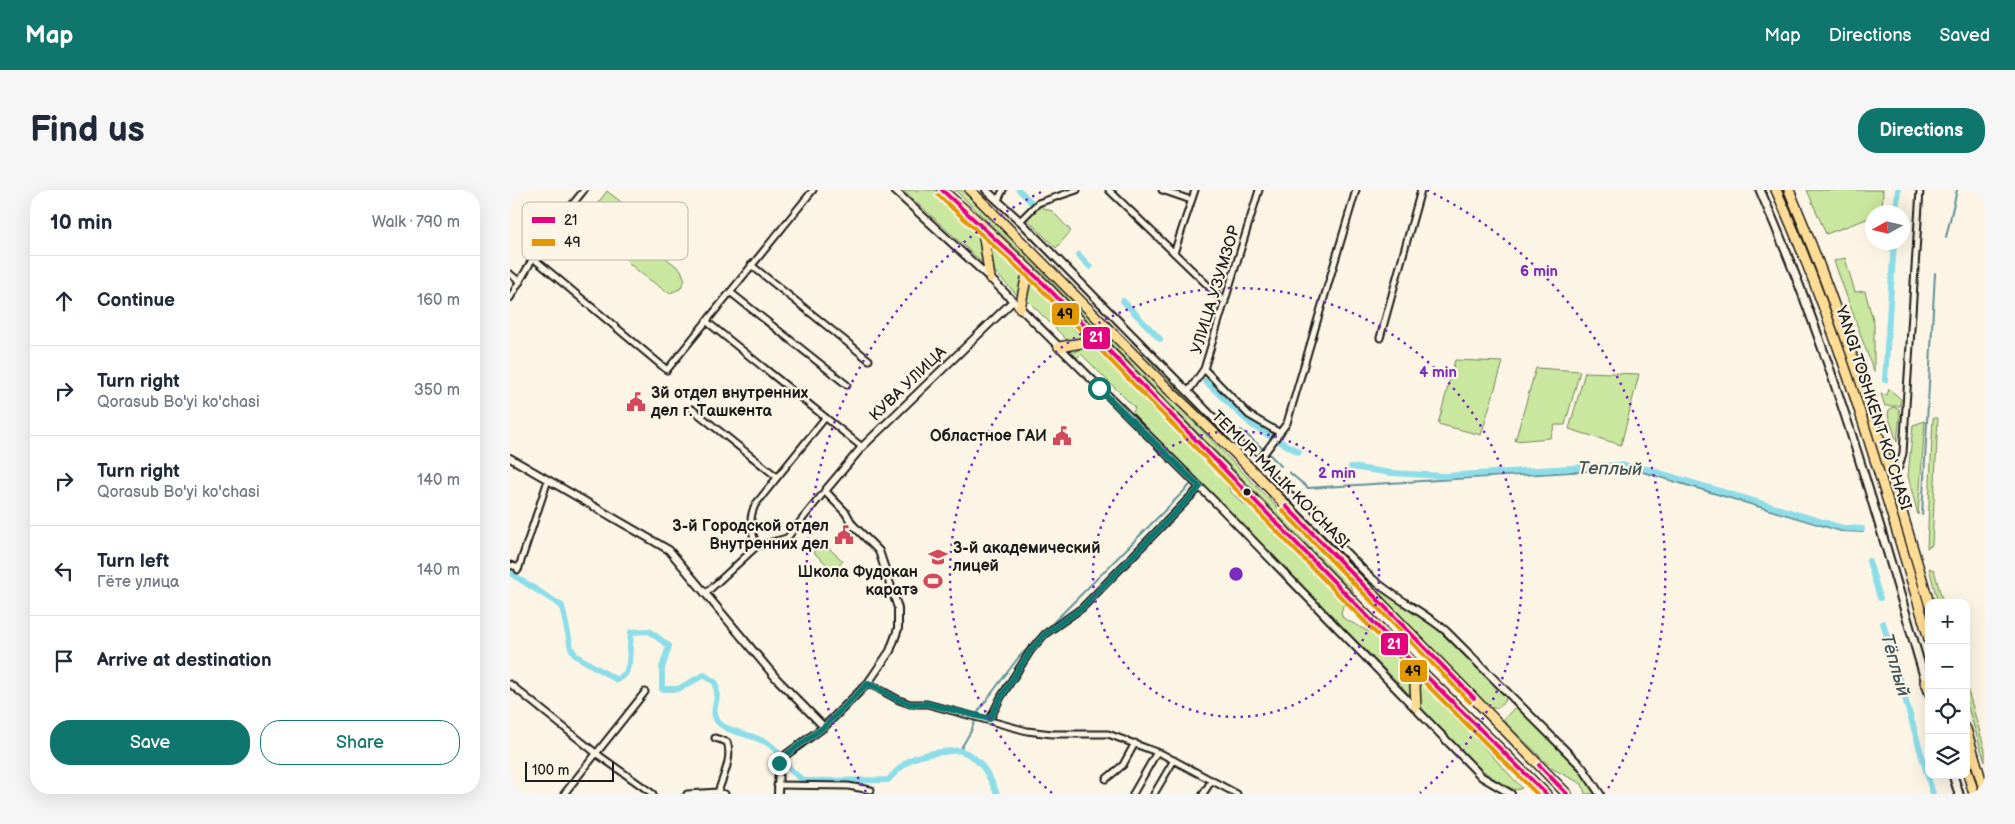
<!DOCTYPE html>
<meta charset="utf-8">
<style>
:root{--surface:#fff;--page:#f6f6f7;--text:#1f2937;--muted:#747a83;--line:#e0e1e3;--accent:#0f766e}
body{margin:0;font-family:"Balsamiq Sans",sans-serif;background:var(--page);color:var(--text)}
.controls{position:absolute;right:15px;bottom:15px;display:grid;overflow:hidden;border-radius:10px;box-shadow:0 5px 20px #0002}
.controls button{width:45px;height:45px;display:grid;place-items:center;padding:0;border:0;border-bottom:1px solid var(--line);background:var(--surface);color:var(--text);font:25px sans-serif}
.compass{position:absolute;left:1355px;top:15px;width:45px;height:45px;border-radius:50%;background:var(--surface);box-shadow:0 5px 20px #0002;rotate:262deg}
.scale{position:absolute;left:15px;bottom:12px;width:89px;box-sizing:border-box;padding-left:5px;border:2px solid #1c1c1c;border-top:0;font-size:14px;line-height:18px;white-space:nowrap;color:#1c1c1c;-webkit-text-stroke:4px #fcf5e5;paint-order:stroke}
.stop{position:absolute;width:15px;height:15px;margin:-11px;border:4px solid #0f766e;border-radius:50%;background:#fff}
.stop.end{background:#0f766e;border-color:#fff;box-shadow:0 1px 5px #0008}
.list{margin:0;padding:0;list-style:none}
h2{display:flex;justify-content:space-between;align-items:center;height:65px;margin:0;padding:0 20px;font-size:21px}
h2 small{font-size:16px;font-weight:400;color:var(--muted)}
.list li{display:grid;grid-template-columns:32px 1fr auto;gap:15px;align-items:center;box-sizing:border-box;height:90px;padding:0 20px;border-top:1px solid var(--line)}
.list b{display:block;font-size:19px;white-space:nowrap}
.list p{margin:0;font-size:16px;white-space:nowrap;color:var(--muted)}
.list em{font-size:16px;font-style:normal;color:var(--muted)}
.actions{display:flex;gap:10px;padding:15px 20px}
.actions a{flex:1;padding:11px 0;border:1px solid var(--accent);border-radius:20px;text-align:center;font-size:18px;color:var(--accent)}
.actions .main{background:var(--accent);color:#fff}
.icon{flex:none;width:28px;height:28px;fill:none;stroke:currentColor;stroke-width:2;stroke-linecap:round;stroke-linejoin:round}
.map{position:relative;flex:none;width:1475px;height:604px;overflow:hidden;border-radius:20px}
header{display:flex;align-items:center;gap:30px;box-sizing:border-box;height:70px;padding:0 25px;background:var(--accent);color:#fff}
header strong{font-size:24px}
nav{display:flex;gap:28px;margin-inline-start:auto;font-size:18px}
.intro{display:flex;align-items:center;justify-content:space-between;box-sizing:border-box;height:120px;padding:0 30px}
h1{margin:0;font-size:35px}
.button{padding:12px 22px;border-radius:20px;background:var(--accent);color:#fff;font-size:18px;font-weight:700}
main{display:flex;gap:30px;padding:0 30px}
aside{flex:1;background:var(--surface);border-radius:20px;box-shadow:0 5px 20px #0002}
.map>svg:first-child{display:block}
</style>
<header>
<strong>Map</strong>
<nav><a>Map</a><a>Directions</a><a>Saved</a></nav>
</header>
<div class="intro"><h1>Find us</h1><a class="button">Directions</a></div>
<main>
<aside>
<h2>10 min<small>Walk · 790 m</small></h2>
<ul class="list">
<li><svg class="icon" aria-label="ahead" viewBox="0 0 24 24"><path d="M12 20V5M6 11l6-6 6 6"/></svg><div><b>Continue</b></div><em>160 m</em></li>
<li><svg class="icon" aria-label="right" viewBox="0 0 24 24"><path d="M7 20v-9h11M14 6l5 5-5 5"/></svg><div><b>Turn right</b><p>Qorasub Bo'yi ko'chasi</p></div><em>350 m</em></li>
<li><svg class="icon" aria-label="right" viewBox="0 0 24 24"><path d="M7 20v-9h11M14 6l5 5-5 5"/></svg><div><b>Turn right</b><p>Qorasub Bo'yi ko'chasi</p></div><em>140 m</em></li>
<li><svg class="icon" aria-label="left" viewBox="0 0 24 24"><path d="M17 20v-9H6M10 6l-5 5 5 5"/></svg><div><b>Turn left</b><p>Гёте улица</p></div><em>140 m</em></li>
<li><svg class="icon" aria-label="arrive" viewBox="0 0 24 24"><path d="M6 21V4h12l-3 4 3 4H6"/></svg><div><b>Arrive at destination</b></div></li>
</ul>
<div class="actions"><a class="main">Save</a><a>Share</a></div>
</aside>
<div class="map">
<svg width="1475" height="604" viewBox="0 0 1475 604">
<rect width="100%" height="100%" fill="#fcf5e5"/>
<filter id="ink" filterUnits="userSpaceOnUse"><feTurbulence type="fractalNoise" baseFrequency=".02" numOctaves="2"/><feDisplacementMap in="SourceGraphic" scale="10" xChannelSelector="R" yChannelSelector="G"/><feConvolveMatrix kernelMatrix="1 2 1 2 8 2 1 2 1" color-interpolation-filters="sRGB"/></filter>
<g filter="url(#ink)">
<path fill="#c9e79e" stroke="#72825d" d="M393 0H425L471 42 475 75Z
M445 0H451L460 8 540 85 836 388 844 403 536 87Z
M1297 0H1373L1372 22H1362V27L1316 44Z
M97 1 124 22 113 36 88 17 108 34 97 48 75 30Z
M530 15 533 18 542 21 561 41 546 58 516 28Z
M513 36 608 133 606 135 515 43Z
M126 47 131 48 171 80 175 90 170 99 160 103 155 101C142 91 126 81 115 69 106 59 116 49 126 47Z
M479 50 513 84 510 108 483 80Z
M1335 68 1345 102 1355 101 1364 134V182L1324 71Z
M520 92 574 149 560 153 516 109Z
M624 150 729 257H723L622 152Z
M580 155 712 285 721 302 735 315H743L835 409 831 423 833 428 863 444 898 478 902 507 622 224 625 218 571 164 567 168 561 163Z
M945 170 993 172 971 245 928 234Z
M1026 178 1070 181 1055 235H1045L1040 248 1005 251Z
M1075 182 1129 184 1111 255 1059 239Z
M1379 199 1391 209 1390 216H1375L1371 204 1377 205Z
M1383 217 1389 219 1390 225 1387 252 1378 225 1379 220Z
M1423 228H1428L1422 355 1417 358Z
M1415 231 1408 325 1398 286 1403 235Z
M731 265H737L800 329 801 335Z
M807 336 865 396 926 438 996 507 995 512 988 518H980L807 342Z
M312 352 333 371 324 381 303 362Z
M1419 378 1424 380 1433 413H1428Z
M908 486 1012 598 1006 600C968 586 935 543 907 514Z
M1456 494 1475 560V572L1456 511Z
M1006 516 1058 569 1071 583 1084 604H1075L1072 594 1043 579 993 530Z"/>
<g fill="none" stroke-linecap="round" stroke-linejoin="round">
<path stroke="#609097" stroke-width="2" d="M1436 47 1447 0
M731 240 752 258
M758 263 771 276
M779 282 798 298 1109 279 1133 282 1331 341 1353 342
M1412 325 1425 83
M450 560 461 541 469 520 508 468 681 294"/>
<path stroke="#8ddde9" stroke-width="6" d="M509 0 521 12
M1386 22 1388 0
M569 65 580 77
M613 111 650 149
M1375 190 1384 52
M695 191 742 235 761 247
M769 251 789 262
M841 277 882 283 934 286 1110 275 1137 279 1333 338 1352 339
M1359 371 1370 408
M0 383 52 416 61 458 66 466 107 490 116 483 119 473 121 442 139 441 159 456 152 478V499H168L194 485 206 493C206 497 207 501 207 504 207 514 200 524 209 533 217 542 246 545 259 554 274 565 278 584 296 591L378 590C398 569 402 566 431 562 437 562 445 559 451 561 470 566 480 587 487 604
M1373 433 1423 604"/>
<g stroke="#1c1c1c" stroke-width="9">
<path id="minor" d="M599 0 715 112
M652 0 681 10
M488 10 493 0
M510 31 528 13 567 0
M664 63 685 0
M23 68 157 180 303 0
M241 75 359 170
M0 84 10 92
M220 102 337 195
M0 108 33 51 74 0
M196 131 352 257
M870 148 911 0
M694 179 739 225 770 243
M678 202 694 179 749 0
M182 219 267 287
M747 273 777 233 846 0
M1381 281 1389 277 1393 263 1410 0
M247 356C241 341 238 330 245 315L315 228
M0 375 9 378
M8 380 38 290
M196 403 247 356 277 348 315 301
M358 493 389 510 400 514H417L517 541 542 544H598L652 564 727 604
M0 494 87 564 143 604
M480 529 491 507 521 460 535 444 572 418 690 297
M205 548 217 552C223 567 213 587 208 602
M596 589 613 575 625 553
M267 595 338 596 361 600
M54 604 135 502
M177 604 208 602 215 604
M623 604 647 562
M644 604 664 570
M693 604 702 590"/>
</g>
<g stroke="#1c1c1c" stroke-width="10">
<path id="tertiary" d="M384 0 480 88 714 321 972 587 1001 604
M476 0 510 31 857 384C881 407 911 420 936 441L1072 577 1090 604
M0 268 159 360 266 488 314 537
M268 604 269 573 277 564 314 537 358 493 380 461 388 439V418L369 361 342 334 336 323 315 301 352 257 503 111"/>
</g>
<g stroke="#1c1c1c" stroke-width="11">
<path id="secondary" d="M1250 0C1322 162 1369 333 1419 503
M1443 585 1449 604"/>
</g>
<g stroke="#1c1c1c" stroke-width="12">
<path id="trunk" d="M432 0 472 35 534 94 904 474 1036 604
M460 0 657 198 726 264 1057 604
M1266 0C1331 145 1374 298 1419 449
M1279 0C1336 134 1378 273 1419 413
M472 35 480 88
M510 118 518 79
M549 157 589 150
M904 474 906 517
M1415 492 1419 496
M1456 539 1475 603
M1456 577 1464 604"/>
</g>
<use href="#minor" stroke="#fcf5e5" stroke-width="5"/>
<use href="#tertiary" stroke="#fcf5e5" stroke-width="6"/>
<use href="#secondary" stroke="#fcf5e5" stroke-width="7"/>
<use href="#trunk" stroke="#ffdd96" stroke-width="9"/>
<g stroke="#fcf5e5" stroke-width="8">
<path id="bus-1" d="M432 0 534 94 904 474 1036 604
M776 316 964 508
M1029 575 1057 604"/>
</g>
<g stroke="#fcf5e5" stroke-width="8">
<path id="bus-2" d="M428 5 530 98 900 478 1027 604
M772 320 960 512"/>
</g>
<use href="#bus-1" stroke="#e5007d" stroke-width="4"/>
<use href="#bus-2" stroke="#e19803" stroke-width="4"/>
</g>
</g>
<g fill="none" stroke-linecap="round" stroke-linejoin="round" filter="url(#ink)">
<path stroke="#0f766e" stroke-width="6" d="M269 573 277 564 314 537 358 493 389 510 400 514H418L480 529 491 507 521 460 535 444 572 418 690 297 589 198"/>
</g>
<g fill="none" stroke="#7b2cbf" stroke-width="2.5" stroke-dasharray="2.5 5">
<circle cx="726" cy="384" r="143"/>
<path d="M542 603A286 286 0 1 1 910 603"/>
<path d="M356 602A429 429 0 0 1 535 0M917 0A429 429 0 0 1 1096 602"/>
</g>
<defs>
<g id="civic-bare" transform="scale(1.5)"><path d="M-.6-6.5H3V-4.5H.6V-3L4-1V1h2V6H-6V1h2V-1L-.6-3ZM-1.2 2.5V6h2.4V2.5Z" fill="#d1495b" stroke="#fcf5e5" stroke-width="2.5" paint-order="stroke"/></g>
<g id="university-bare" transform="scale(1.5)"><path d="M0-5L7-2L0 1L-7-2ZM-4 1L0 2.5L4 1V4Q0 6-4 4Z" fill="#d1495b" stroke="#fcf5e5" stroke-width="2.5" paint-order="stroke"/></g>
<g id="stadium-bare" transform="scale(1.5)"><path d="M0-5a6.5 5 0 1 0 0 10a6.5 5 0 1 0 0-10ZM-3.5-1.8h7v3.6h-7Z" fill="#d1495b" stroke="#fcf5e5" stroke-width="2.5" paint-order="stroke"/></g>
</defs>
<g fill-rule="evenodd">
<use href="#civic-bare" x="126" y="212"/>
<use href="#civic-bare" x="552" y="246"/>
<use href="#civic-bare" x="334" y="345"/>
<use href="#university-bare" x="428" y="367"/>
<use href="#stadium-bare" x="423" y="391"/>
</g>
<circle fill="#1c1c1c" stroke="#fcf5e5" stroke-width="2" cx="737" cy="302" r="4.5"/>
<g text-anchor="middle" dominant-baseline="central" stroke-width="4.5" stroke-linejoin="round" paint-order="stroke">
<g font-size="16" fill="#1c1c1c" stroke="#fcf5e5">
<text transform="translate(706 100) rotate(-73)">УЛИЦА УЗУМЗОР</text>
<text transform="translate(398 194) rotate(-44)">КУВА УЛИЦА</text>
<text transform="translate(1363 218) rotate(72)">YANGI TOSHKENT KO‘CHASI</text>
<text transform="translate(770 290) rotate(45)">TEMUR MALIK KO'CHASI</text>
</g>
<g font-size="16" font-weight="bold" fill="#1c1c1c" stroke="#fcf5e5" text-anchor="end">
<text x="141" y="203" text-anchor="start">3й отдел внутренних<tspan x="141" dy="18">дел г. Ташкента</tspan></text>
<text x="537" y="246">Областное ГАИ</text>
<text x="319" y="336">3-й Городской отдел<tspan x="319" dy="18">Внутренних дел</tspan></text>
<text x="443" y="358" text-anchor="start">3-й академический<tspan x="443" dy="18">лицей</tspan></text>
<text x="408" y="382">Школа Фудокан<tspan x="408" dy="18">каратэ</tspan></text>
</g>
<g font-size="18" font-style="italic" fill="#3e565a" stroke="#fcf5e5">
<text transform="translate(1100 279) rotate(1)">Теплый</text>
<text transform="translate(1385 475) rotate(74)">Тёплый</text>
</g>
</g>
<rect x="12" y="12" width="166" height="58" rx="8" fill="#fcf5e5" stroke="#b9b4a9" stroke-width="1"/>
<rect x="22" y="27" width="23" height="6" fill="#e5007d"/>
<rect x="22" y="49" width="23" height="7" fill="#e19803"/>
<g font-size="14" fill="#1c1c1c">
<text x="54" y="35">21</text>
<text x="54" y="57">49</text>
</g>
<circle cx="726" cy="384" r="8" fill="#7b2cbf" stroke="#fcf5e5" stroke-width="2.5"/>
<g font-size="15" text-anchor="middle" font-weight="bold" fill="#7b2cbf" stroke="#fcf5e5" stroke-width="4.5" stroke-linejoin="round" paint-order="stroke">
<text x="1029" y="86">6 min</text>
<text x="928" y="187">4 min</text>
<text x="827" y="288">2 min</text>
</g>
<g stroke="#fcf5e5" stroke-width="2">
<rect x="541" y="112" width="29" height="24" rx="5" fill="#e19803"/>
<rect x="572" y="136" width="29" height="24" rx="5" fill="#e5007d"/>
<rect x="870" y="442" width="29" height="24" rx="5" fill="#e5007d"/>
<rect x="889" y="469" width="29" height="24" rx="5" fill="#e19803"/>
</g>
<g font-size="14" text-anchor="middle" font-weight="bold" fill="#fff">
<text x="586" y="152">21</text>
<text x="884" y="459">21</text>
</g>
<g font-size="14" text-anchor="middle" font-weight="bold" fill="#111">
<text x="555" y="129">49</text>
<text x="903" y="486">49</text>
</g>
</svg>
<div class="controls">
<button>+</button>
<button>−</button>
<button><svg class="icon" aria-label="locate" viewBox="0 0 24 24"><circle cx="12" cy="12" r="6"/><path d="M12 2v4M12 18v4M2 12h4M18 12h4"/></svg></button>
<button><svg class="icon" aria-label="layers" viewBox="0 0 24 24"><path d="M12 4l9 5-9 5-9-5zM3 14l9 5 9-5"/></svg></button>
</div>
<svg class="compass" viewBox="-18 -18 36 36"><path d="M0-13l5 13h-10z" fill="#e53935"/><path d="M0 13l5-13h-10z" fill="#747a83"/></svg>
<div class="scale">100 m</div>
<div class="stop" style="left:589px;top:198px"></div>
<div class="stop end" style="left:269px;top:573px"></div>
</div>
</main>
